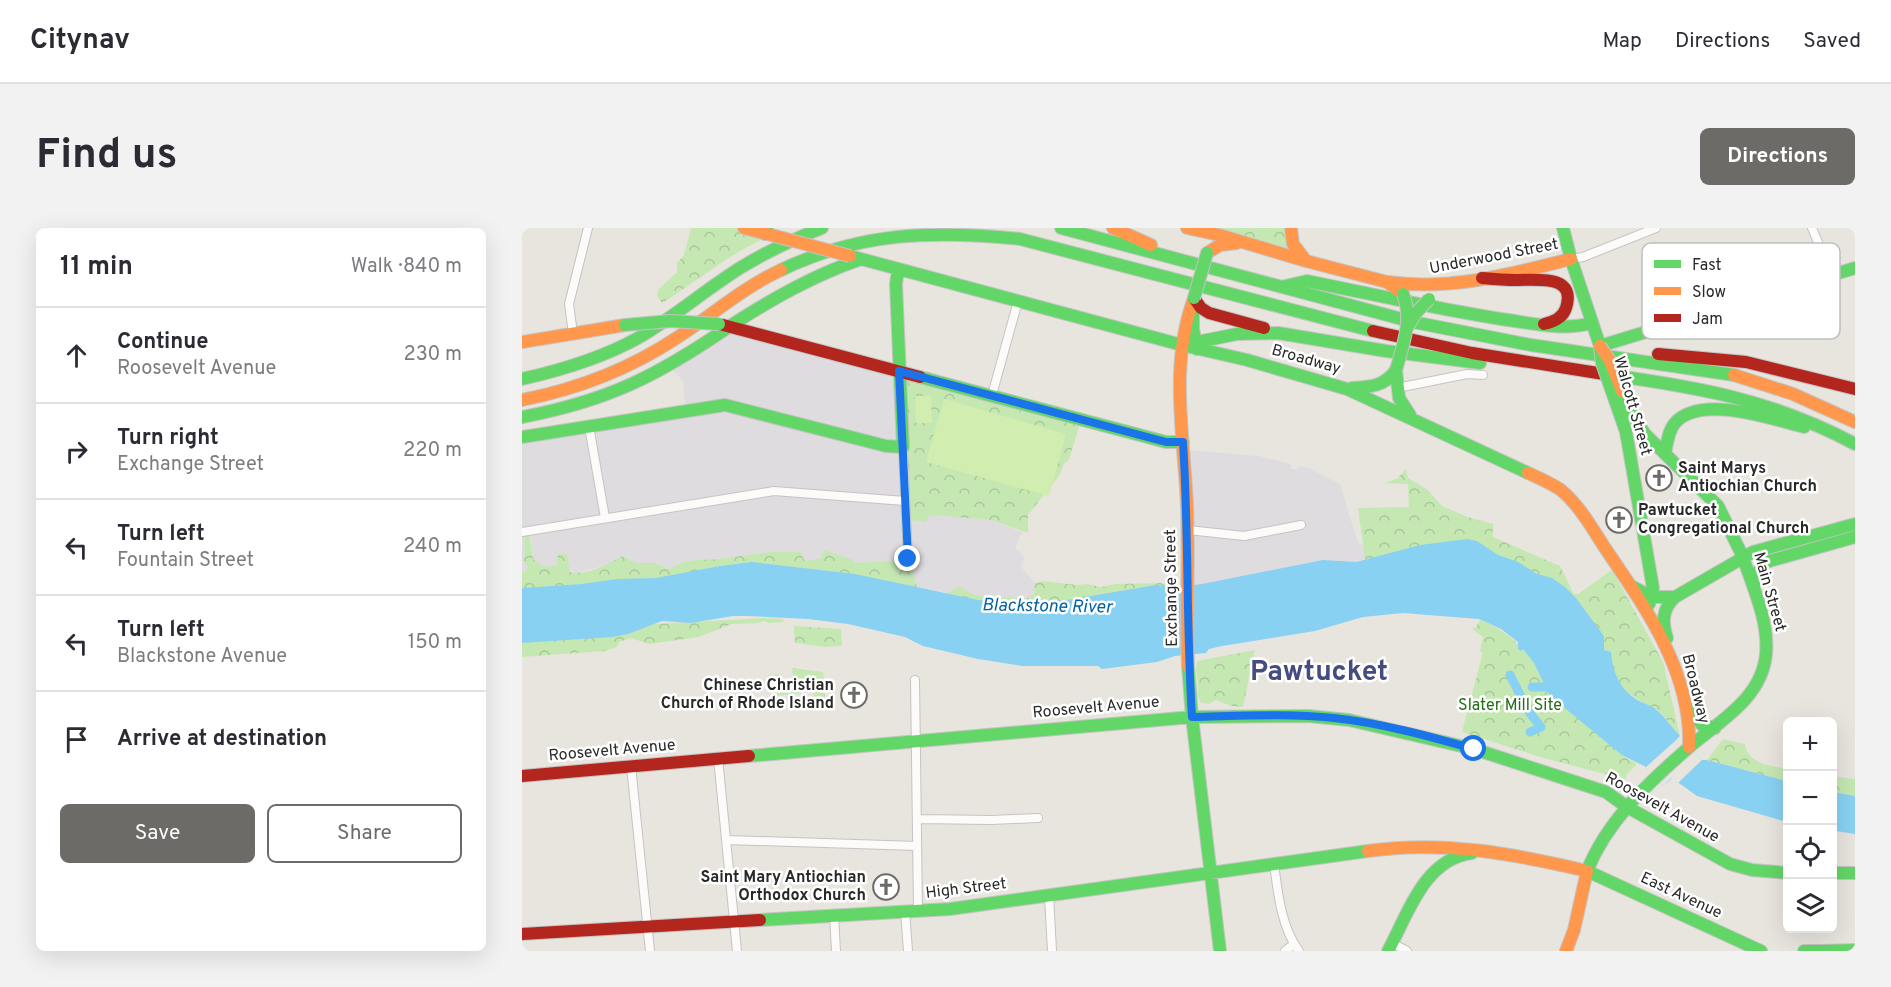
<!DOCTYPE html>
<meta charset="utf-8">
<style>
:root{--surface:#fff;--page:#f2f2f3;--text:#2b2b33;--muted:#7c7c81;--line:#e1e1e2;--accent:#6c6b68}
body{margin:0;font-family:Overpass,sans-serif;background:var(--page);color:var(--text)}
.controls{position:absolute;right:18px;bottom:18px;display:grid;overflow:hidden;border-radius:9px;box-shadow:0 6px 24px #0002}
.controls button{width:54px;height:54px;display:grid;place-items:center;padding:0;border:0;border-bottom:2px solid var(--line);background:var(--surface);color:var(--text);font:30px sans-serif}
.stop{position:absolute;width:18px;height:18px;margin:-14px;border:4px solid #1a73e8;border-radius:50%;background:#fff}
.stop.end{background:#1a73e8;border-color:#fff;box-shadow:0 2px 6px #0008}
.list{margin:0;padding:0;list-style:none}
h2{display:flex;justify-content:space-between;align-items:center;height:78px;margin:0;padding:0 24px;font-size:26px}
h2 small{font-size:20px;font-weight:400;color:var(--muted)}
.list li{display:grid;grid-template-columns:39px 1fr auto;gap:18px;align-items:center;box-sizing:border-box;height:96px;padding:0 24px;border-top:2px solid var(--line)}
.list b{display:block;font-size:22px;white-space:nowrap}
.list p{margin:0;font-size:20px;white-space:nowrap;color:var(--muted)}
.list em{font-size:20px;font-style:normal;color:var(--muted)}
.actions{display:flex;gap:12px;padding:18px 24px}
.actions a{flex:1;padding:14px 0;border:2px solid var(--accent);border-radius:9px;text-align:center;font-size:21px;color:var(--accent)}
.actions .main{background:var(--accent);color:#fff}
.icon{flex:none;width:33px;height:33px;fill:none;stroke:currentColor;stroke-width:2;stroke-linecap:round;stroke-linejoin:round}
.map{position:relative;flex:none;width:1333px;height:723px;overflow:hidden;border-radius:9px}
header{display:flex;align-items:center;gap:36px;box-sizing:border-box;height:84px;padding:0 30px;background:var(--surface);border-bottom:2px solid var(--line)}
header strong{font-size:28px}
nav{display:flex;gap:33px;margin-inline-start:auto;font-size:21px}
.intro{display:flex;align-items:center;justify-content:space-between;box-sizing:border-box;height:144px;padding:0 36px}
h1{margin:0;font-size:42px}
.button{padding:15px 27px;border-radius:9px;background:var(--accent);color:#fff;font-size:21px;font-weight:700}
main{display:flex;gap:36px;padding:0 36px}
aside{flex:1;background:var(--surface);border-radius:9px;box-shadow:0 6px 24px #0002}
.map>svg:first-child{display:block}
</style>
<header>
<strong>Citynav</strong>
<nav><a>Map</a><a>Directions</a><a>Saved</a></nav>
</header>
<div class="intro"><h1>Find us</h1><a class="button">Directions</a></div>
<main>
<aside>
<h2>11 min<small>Walk · 840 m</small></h2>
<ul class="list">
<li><svg class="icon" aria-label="ahead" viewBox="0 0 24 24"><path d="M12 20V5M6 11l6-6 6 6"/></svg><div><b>Continue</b><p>Roosevelt Avenue</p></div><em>230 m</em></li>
<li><svg class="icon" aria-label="right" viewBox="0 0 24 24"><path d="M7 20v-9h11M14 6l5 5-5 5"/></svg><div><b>Turn right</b><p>Exchange Street</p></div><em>220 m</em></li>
<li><svg class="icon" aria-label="left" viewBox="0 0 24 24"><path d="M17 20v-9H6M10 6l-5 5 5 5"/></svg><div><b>Turn left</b><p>Fountain Street</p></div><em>240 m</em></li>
<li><svg class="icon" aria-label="left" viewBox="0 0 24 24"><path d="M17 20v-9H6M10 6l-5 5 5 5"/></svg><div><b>Turn left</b><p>Blackstone Avenue</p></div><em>150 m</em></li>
<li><svg class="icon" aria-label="arrive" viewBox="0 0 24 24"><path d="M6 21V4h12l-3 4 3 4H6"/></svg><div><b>Arrive at destination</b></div></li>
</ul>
<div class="actions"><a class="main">Save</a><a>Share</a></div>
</aside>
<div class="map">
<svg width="1333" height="723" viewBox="0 0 1333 723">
<defs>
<pattern id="forest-crowns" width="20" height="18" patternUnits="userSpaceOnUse" patternTransform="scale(1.5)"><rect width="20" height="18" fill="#c5e8b3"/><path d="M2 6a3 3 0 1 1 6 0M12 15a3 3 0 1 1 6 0" fill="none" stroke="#a9c79a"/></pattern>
</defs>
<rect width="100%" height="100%" fill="#e8e5de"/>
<path fill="#dedcde" d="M206 99 380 144 406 289 411 287 469 292 500 304 493 320 503 330 499 339 513 355 512 366 504 371 452 367 438 358 425 365 395 359 391 350 357 334 334 335 329 331 299 330 283 333 278 324H248L196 331 173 332 159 335 147 341 133 335 80 338 55 345 35 337 22 339 11 331 8 303 1 304 6 340 5 343 0 344V208L163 178 161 153 148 139Z
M665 222 737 228 769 236V241H775L779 238 786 240 818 256 836 315 843 317V331L806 342 671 363Z"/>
<path fill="url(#forest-crowns)" d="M169 0H222L248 8C209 24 176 53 140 75L135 68 136 62 155 44V35L162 27Z
M690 0H772L780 28Z
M382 145 559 192 547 232 542 236 537 248 506 287V305L469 292 411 287 406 289 404 294 386 292Z
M884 241 886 250 906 262 920 278 946 289 971 296V309L1038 338 1052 366H1056L1090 342 1141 434 1158 508 1143 490 1102 462 1092 445 1089 429 1082 422V414L843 331 836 280 887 279 886 256 862 255 875 251Z
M7 302 11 331 22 339 35 337 36 326H45L48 344C66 348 85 336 101 328L114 335H133L147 341 159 335 173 332 196 331 248 324H278L283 333 299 330 302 322 329 331 334 335 387 332 395 359 0 367V344L4 343 6 340 1 332 3 324 1 304Z
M521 353 555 357 565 356 579 359 593 356 639 355 650 359 668 358 496 383 429 370 425 365 438 358 452 367 504 371 512 366 513 355Z
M242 390 262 391 261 394 246 395 243 393 236 395 210 396 177 409 127 416 109 410 97 414 95 419 83 423 0 429V412L69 408 133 396Z
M958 392C995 407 1001 423 1027 450 1051 476 1076 501 1100 527L1115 536 1105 546 1103 551 1096 553 1090 548 1018 529 940 504 961 424 959 425 958 423 961 409 950 401 954 399Z
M272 398 319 401 320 418 303 419 273 415Z
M733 422 721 479 709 478 694 472 687 476 679 475 675 467C678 453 672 445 675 433Z
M270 440 301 444 303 470 294 471 286 458 271 449Z
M1201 511 1223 516C1224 535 1249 538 1265 541V553L1185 532Z
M1310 548 1333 551V568L1311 564Z"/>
<path fill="#c5e8b3" d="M260 446 261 454 268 453 280 465 255 468 253 453H246V447Z"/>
<path fill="#d2edb0" d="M393 168H409L410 195H394Z
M422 171 544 206 527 268 404 234Z"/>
<path fill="#89d1f2" d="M945 311 955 313 976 327 996 334 1015 346 1030 350 1043 359 1054 370 1082 408V422L1089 424C1091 447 1099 463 1119 474 1124 476 1129 478 1132 480 1142 488 1150 499 1158 508L1152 514 1158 521 1164 516 1180 532H1185L1265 553V594L1175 568 1150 550 1141 558 1124 539 1100 527 1028 468 1012 435 1001 421 999 423 996 421V414L979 401 957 391 881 385 841 389 793 403 700 418 687 421 684 425 653 428 635 434 580 441 576 438H500L456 431 401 418 383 409 326 396 286 391 225 388H211L169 395 140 393 106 406 90 409 0 415V360L60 356 95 351 134 350 198 338 230 334 333 346 456 372 482 374 545 372 634 357 654 359 680 356 801 332 834 334 898 317Z
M1311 564 1333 568V606L1314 603 1311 605Z"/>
<path fill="#e8e5de" d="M1152 514 1159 521 1164 516 1180 532 1156 555 1149 550 1141 558 1124 539Z"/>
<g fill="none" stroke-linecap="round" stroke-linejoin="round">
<path stroke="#89d1f2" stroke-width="9" d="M988 447 1007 484 1019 499 1008 504
M1010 459H1028L1034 457"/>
<g stroke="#c5c4c4" stroke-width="10">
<path id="street" d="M1290 0 1310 47
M1049 31 1061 29 1134 0
M51 106 47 76 66 0
M875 160 945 146 961 147
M470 167 496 73
M67 198 83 290
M381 219 386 331
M666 302 722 308 779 297
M0 304 252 263 383 273
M393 452 396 683
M196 530 215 723
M109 538 128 723
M395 591 470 592 516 590
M205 612 395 618
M752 636C756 665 759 699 777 723
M527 667 530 723
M383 683 386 723
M312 687 314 723
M870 715 885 723
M763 723 772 716"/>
</g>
<g stroke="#c5c4c4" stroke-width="14">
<path id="fast" d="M539 0 891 94 1009 117 1212 147
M1041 0 1049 31 1078 118 1333 40
M243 6 245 0
M328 28 660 117 725 132 825 161 1006 245
M259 42C338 4 412 2 498 11L851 103
M763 58 785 53C850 66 914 81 979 91 1009 95 1040 103 1070 95
M671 81V101L675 121
M208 98C250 71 292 47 339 31
M660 117 715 106 756 105 864 123 958 135
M874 142 877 170 888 187
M1082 146C1174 159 1249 171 1333 216
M398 149 644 214H661
M0 151C40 142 80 130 116 110 152 89 183 62 218 40 244 24 272 11 300 0
M830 160C849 159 863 158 874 142
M1089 161 1104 204 1131 360 1127 376
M1100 163 1110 187 1123 206 1196 278 1221 329
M0 189C86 173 137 147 208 98
M0 209 203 177 364 218 381 219 374 56 376 41
M1143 226C1145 216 1146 203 1153 195 1179 166 1249 191 1282 199
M1221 329C1231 360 1247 393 1244 426 1240 471 1196 494 1165 521 1125 556 1085 593 1065 643L1239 723
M1111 359 1130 369H1153
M1232 361 1234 346 1244 334 1333 309
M1145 410C1140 394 1140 381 1153 369L1231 324 1333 296
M666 438 670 489 698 723
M1164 478 1180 497 1193 500
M670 489 786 488 827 492 952 521 1084 564 1105 579
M227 528 670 489
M1105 579 1208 636 1230 642 1266 645
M1310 645H1333
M238 692 428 681 846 623
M866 723C886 686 902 631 950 625
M1282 723H1301
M1300 723 1333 722"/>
</g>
<g stroke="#c5c4c4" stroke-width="14">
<path id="slow" d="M222 0 253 8
M591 0 629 17
M665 0 697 7 784 33 865 54 881 66
M769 0 771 16 784 33
M685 25 698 17 715 15
M866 54C929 63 988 46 1049 31
M0 114 103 97
M1212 147 1271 166 1333 194
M0 172C56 161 108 141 156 109 190 87 222 59 259 42
M1006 245C1017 250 1029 255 1039 262 1058 278 1070 300 1083 320 1123 379 1170 444 1167 519
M666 438C664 384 667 331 665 278 662 207 647 138 672 70
M846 623C920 612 993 626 1065 643L1052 702 1044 723"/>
</g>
<g stroke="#c5c4c4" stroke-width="14">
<path id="jam" d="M960 50C971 51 982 52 994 52 1014 52 1055 46 1044 80 1041 90 1031 94 1022 96
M672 70 679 80 687 85 742 100
M201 97 398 149
M851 103 950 125 1082 146
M1136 126 1224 134 1333 161
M0 548 227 528
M0 706 238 692"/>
</g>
<use href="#street" stroke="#fcfbfa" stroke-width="8"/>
<use href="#fast" stroke="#63d668" stroke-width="12"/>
<use href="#slow" stroke="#ff974d" stroke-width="12"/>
<use href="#jam" stroke="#b3261e" stroke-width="12"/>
<g stroke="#c5c4c4" stroke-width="14" stroke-linecap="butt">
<path id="fast-bridge" d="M672 70 685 25
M103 97 148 93 197 96
M885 100 894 85 907 71
M1078 119 1080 135 1089 161
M874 142C881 117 891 92 881 66"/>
</g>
<g stroke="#c5c4c4" stroke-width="14" stroke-linecap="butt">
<path id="slow-bridge" d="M253 8 328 28
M1078 118 1088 133 1100 163"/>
</g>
<use href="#fast-bridge" stroke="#63d668" stroke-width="12"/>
<use href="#slow-bridge" stroke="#ff974d" stroke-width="12"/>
</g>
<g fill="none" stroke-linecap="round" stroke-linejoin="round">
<path stroke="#1a73e8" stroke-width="8" d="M386 331 377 143 644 214H661C667 306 664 397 670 489 717 488 766 485 812 490 859 495 906 508 952 521"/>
</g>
<defs>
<g id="church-ring" transform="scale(1.35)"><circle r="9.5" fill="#fff" stroke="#6c6b68" stroke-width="1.5"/><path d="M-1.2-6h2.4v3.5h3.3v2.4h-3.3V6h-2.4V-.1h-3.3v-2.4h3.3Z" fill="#6c6b68"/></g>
</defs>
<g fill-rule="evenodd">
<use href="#church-ring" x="1137" y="250"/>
<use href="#church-ring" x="1097" y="292"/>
<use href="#church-ring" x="332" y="467"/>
<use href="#church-ring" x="364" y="659"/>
</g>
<g text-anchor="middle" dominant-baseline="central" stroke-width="5" stroke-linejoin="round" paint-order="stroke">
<g font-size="16" fill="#292929" stroke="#fff">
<text transform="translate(972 29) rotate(-11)">Underwood Street</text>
<text transform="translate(784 132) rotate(16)">Broadway</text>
<text transform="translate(1110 178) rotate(74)">Walcott Street</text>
<text transform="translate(650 360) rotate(-91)">Exchange Street</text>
<text transform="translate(1247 364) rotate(74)">Main Street</text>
<text transform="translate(1173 461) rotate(76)">Broadway</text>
<text transform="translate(574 480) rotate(-5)">Roosevelt Avenue</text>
<text transform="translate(90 523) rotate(-5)">Roosevelt Avenue</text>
<text transform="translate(1140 580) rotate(29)">Roosevelt Avenue</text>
<text transform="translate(444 661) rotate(-7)">High Street</text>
<text transform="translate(1159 668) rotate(25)">East Avenue</text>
</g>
<g font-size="16" font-weight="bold" fill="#292929" stroke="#fff" text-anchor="start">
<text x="1156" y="241">Saint Marys<tspan x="1156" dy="18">Antiochian Church</tspan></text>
<text x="1116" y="283">Pawtucket<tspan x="1116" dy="18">Congregational Church</tspan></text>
<text x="312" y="458" text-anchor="end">Chinese Christian<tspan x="312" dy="18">Church of Rhode Island</tspan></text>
<text x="344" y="650" text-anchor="end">Saint Mary Antiochian<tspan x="344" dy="18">Orthodox Church</tspan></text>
</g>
<g font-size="16" fill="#206e12" stroke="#fff">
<text x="988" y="478">Slater Mill Site</text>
</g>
<g font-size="18" font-style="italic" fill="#0063a7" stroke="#fff">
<text transform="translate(525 379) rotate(1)">Blackstone River</text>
</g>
<g font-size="28" font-weight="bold" fill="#454c7f" stroke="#fff">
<text x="797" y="445">Pawtucket</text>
</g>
</g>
<rect x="1120" y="15" width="198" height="96" rx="9" fill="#fff" stroke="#bfbfbf" stroke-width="1.5"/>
<rect x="1132" y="32" width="27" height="8" fill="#63d668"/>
<rect x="1132" y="59" width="27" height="8" fill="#ff974d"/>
<rect x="1132" y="86" width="27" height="8" fill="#b3261e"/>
<g font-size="16" fill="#292929">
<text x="1170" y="42">Fast</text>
<text x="1170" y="69">Slow</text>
<text x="1170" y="96">Jam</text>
</g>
</svg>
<div class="controls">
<button>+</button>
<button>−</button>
<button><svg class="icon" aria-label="locate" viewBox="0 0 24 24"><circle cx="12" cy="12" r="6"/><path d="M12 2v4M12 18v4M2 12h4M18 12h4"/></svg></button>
<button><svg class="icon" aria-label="layers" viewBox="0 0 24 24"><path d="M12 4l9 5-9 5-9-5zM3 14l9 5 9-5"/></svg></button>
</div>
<div class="stop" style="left:952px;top:521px"></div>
<div class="stop end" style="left:386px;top:331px"></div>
</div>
</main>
